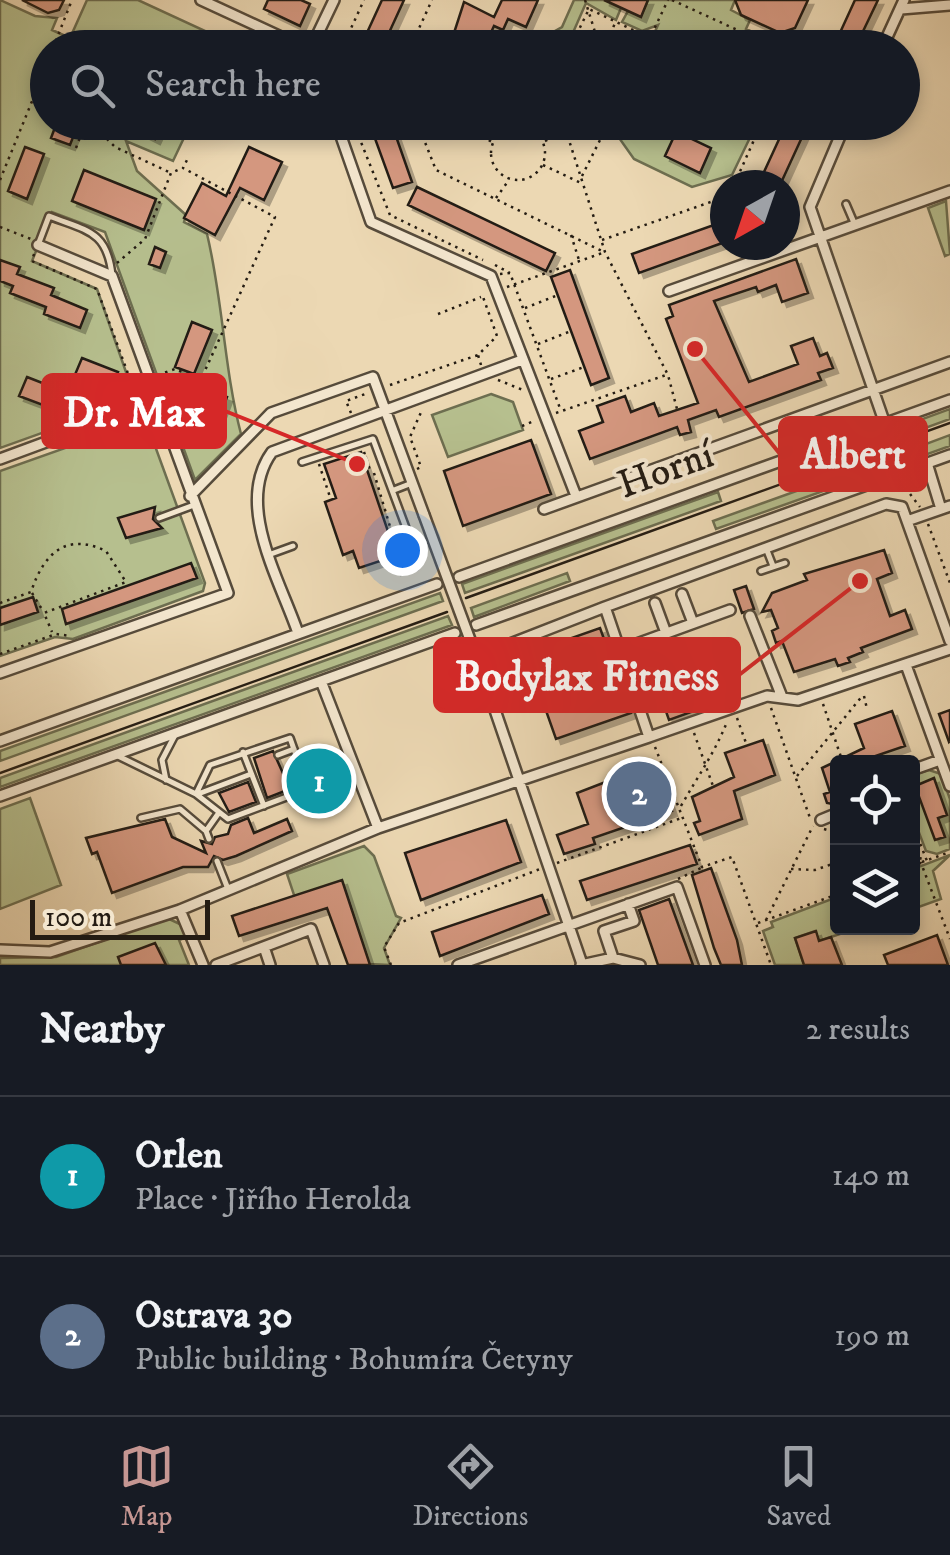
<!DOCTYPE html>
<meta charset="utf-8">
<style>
:root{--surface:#171b24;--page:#242831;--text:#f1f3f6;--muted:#9ea1a6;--line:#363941;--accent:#c59692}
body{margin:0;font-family:"IM FELL DW Pica",serif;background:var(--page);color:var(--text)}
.controls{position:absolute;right:30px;bottom:30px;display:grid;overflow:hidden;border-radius:10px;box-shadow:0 5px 15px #0003}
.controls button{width:90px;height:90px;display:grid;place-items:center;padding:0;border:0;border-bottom:2px solid var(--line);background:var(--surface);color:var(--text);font:50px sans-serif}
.compass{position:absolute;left:710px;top:170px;width:90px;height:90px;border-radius:50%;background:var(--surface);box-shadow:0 5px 15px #0003;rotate:220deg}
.scale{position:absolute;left:30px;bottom:25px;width:180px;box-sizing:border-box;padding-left:10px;border:5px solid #241c13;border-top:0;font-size:28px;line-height:35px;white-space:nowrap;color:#241c13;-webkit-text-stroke:8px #f3e6ce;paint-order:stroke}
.you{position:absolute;left:402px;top:550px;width:35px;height:35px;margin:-25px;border:8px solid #fff;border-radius:50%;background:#1a73e8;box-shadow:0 0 0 15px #1a73e833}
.badge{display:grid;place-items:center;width:65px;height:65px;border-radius:50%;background:var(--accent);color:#fff;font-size:32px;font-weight:700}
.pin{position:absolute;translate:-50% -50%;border:5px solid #fff;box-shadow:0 2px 10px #0006}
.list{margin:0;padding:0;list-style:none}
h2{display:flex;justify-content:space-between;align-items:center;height:130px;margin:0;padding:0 40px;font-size:42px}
h2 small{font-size:32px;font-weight:400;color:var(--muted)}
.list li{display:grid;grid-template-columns:65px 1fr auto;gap:30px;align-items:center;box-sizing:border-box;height:160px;padding:0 40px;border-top:2px solid var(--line)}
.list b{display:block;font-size:38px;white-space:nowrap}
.list p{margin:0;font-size:32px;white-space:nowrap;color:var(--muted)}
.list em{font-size:32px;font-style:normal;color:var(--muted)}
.icon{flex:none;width:55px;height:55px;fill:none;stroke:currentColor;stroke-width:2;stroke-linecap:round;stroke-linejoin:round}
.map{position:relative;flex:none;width:950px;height:965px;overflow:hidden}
.search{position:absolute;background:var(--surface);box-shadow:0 5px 15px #0003;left:30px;right:30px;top:30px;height:110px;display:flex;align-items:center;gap:25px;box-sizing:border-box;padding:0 35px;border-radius:55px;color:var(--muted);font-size:38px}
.sheet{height:450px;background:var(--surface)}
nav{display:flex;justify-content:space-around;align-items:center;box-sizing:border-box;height:140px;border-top:2px solid var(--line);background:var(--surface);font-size:28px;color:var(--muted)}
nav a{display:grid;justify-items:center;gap:5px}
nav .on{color:var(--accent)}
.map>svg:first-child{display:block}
</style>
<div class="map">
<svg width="950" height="965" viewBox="0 0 950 965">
<defs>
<filter id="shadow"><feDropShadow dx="5" dy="5" stdDeviation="0" flood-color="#0004"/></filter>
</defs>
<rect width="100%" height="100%" fill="#ecd8b3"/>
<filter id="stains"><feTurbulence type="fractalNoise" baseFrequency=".002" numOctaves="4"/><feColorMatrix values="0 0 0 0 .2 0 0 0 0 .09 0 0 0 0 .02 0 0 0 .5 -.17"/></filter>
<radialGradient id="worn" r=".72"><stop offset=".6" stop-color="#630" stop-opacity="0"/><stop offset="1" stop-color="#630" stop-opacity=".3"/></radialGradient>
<path fill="#b6bf8e" stroke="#6d6e50" stroke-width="2.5" d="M0 0 35 16 57 18 52 30 70 38 87 0H138L229 42 226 47 48 48V122L191 123 173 161 126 141 137 171 186 215 184 222 207 234C223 300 224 369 241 434L195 480 105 232 52 212 32 261 97 289 134 395 131 401 0 448Z
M574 0H609L621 8 616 20 586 3 568 44 546 36 562 27Z
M648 0H735L731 10 750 20 746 29 778 44 777 48 648 47 658 25 642 31 622 22 628 11 641 16Z
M623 123H757L732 175 692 187 634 159 617 135Z
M946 201 950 254 945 256 928 208Z
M491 394 513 402 523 430 448 457 432 415Z
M950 409V419L890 441 887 432Z
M141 421 147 424 205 583 203 591 73 639 55 637 0 656V471Z
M950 435V446L897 465 894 456Z
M888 458 891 467 716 529 713 521Z
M718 492 721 501 465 593 462 584Z
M567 573 570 581 474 617 471 608Z
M440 593 443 601 0 761V751Z
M448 616 452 625 0 787V778Z
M929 770 941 774 950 799V849L937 854 926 851 913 817V775Z
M30 798 61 885 0 909V809Z
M364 846 374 856 396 916 401 918 384 948 390 965 369 964 342 881 295 898 287 874Z
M950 855 933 871 941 899 913 909V869Z
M837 897 838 928H858L819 941 815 931 795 938 804 965H775L763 931 773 927 771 922Z
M167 918 182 925 187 937 179 940 189 965H0V958L56 957Z"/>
<path fill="#d4977f" stroke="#241c13" stroke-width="2.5" filter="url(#shadow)" d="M22 0H64L59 10 48 13Z
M268 0H301L310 4 300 26 264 9Z
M382 0H404L382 48H360Z
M502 0H538L526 27 508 19 503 30 494 26 484 48 453 36 464 2 494 17Z
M604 0H648L641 17Z
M735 0H808L795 28 780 33 741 15Z
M855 0H878L855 48H833Z
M57 122H79L70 145 51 138Z
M121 122H163L155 139Z
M369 122H391L412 182 393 188Z
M657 122H684L679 133 711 148 700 173 665 156 676 132Z
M787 122H809L780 185H758Z
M25 147 44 154 27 199 8 191Z
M249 147 282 162 264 200 240 188 215 235 184 218 202 183 226 196Z
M84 170 156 199 144 230 72 201Z
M417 187 555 253 546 271 408 205Z
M725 221V242L639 273 632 254Z
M155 247 166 252 160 268 149 264Z
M796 259 808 293 782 302 776 285 758 292 756 287 714 301 749 382 798 364 791 346 813 338 820 356 827 353 833 368 818 373 821 380 719 417 716 410 688 420 691 432 680 435 677 427 590 459 579 431 603 422 597 406 625 396 631 412 654 403 659 416 698 403 666 319 673 316 669 305Z
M0 260 20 267 17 274 54 288 51 295 87 310 80 328 44 314 46 307 10 293 13 286 0 281Z
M570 270 609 378 591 385 551 277Z
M192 322 212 330 194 374 175 367Z
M82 358 118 372 110 391 74 377Z
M27 377 63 391 56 410 19 396Z
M207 390 227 397 210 442 190 435Z
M531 440 551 494 463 526 444 471Z
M361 452 396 555 407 551 412 565 396 570 392 557 359 568 353 551 343 555 325 502 336 498 324 464Z
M155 507 153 519 162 528 126 538 118 518Z
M884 550 892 573 877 579 890 616 905 610 912 629 861 648 863 652 848 658 850 662 838 666 835 659 794 672 782 641 776 643 772 631 778 628 771 610 762 612 772 593 807 580 804 574Z
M191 563 197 578 66 624 62 609Z
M746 586 754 609 742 613 734 590Z
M33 597 38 612 0 625V608Z
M600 628 631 713 556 739 526 654Z
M699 667 703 677 723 670 733 697 669 720 656 683Z
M950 710V741L949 742 939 714Z
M892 711 905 746 858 762H838V805L827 803 824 794 830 792 822 768 864 748 855 724Z
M763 740 775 775 734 791 742 819 699 835 694 823 700 821 692 797 734 777 725 753Z
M273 751 290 789 267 798 254 758Z
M655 763 672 811 593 838 595 844 564 854 557 835 588 824 577 793Z
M321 769 328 789 317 793 310 774Z
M934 778 947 815 938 818 945 837 935 840 915 786Z
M248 782 256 802 229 812 219 793Z
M248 818 254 833 287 819 292 831 236 856 223 860 214 856 208 867H183L112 893 97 852 92 854 86 838 165 819 172 837 206 853 201 841 212 844 215 837 228 834 231 825Z
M506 820 521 862 421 900 405 853Z
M690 845 697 864 587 900 580 881Z
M711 868 737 940 742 965H721L714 948 692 875Z
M342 880 370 965H348L327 908 239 936 232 916Z
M542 895 549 914 440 956 432 932Z
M669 899 693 965H658L639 910Z
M816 931 819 941 831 937 842 965H804L795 938Z
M937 935 948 965H888L884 955Z
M155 943 166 965H121L118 957Z"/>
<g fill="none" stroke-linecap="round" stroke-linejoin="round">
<g stroke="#564b3b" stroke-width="10">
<path id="service" d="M846 204 855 225
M38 245 49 216C86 231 107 230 112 275
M302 462 373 439 412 544
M394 490 412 483
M159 518 194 505
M766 548 773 566
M271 554 293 546
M761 571 785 563
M243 752 264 806
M278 755 294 749
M118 756 196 794 228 819 308 789 290 738 210 765 196 794
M166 780 162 760 175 735
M198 794 251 774
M141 818 180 809 206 831
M209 839 206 831 218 814
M217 861 228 889"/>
</g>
<g stroke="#564b3b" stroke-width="14">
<path id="minor" d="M201 0 305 48
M901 9 950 5
M311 48 334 0
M882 48 904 0
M336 122 371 222 491 276 576 496
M846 122 810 207 885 424
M669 291 950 191
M0 459 157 401
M927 463 941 509
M190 496 271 413 373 377 424 515
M544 509 950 362
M907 521 950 506
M459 577 950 400
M682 594 693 623
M655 603 666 633
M750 616 782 697
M476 625 950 455
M298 633C280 580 234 504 272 452L522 360
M505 646 605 607
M620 650 730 610
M906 665 950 786
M0 673 228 593 112 276 38 245
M483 675 582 964
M321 681 378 828
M649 737 767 696 798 700 950 649
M0 741 437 584
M912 770 940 760
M0 796 455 633
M821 820 838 813
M180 910 203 965
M264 947 270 965
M0 950 50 952 180 910 378 828 649 737 605 607 886 504 902 507 950 641
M613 958 604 931 634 921 628 904
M216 965 311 929 324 965
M458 965 677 887 705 965
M581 965 613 958 640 965"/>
</g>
<path stroke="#241c13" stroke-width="2.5" stroke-dasharray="2.5 5" stroke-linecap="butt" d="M585 0 600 48
M672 0 759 40 762 48
M53 48 72 0
M342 48 364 0
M410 48 432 0
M570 48 589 9 650 38 622 48
M605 48 615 23
M645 48 668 0
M353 122 390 215 483 260
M417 122 436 170 604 252
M456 122 492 142
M570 122 566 131 605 252 668 375 677 409
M491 153a27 27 0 1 1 54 0a27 27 0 1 1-54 0Z
M545 141 565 132
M76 148 85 124 98 130 115 147 169 172
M543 165 581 183
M582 176 609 122
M0 180 48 62
M734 185 762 122
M496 198 509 180
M0 227 31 239
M571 235 579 260
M602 240 725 197
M34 254 32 261 97 289 134 390 132 399
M117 263 145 239 171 173 182 168
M495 265 510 273
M500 274 510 273 561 411
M507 287 605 252
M525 308 558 295
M438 314 481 297
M538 344 571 331
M481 365 478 355 497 336 483 297 486 295
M158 375 175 369 202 380
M551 379 584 367
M498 380 523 390
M390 385 478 355
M187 410 275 217 183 168 188 158
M351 413 346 401 368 393
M556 413 666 375
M176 415 187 410 194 412 188 444
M522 426 534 421
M866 445 886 438 894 466
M364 452 371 473
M319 464 330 497
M417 469 421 467 410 437 422 410
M374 473 397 550
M901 482 920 507
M928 524 950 583
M32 593 43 611
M0 603 31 592C44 553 66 532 106 551L126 582 44 613 52 632
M0 654 56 634 71 636
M864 696 867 709
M823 704 841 757
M771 708 810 818
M737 718 746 743
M694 733 713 786
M655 747 702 867 732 857 771 965
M797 776 863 695
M681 806C698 776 714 754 727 722
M912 823 927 861
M824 829 838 833
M912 856 926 860
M922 862 950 852
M557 863 684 817
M912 866 921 863 950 939
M791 869 815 870 838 862
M678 879 701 868
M766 920 813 826
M758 923 838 894
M391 965 384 947 399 923 540 869"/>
<use href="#service" stroke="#f3e6ce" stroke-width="5"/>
<use href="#minor" stroke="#f3e6ce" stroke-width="9"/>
<path stroke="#241c13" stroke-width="2.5" d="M466 598 950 423
M0 773 447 612"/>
<g stroke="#564b3b" stroke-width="14" stroke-linecap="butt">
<path id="minor-bridge" d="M424 515 483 675"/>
</g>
<use href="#minor-bridge" stroke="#f3e6ce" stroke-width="9"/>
</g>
<g text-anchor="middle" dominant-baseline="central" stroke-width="8" stroke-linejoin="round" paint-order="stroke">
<g font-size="40" fill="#241c13" stroke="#f3e6ce">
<text transform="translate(666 471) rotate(-20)">Horní</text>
</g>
</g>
<path fill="none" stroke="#d62828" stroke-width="4" d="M357 464L225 411M695 349L780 454M860 581L739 675"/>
<g fill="#d62828" stroke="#f3e6ce" stroke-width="4">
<circle cx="357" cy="464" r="10"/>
<circle cx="695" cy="349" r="10"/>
<circle cx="860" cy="581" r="10"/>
</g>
<g fill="#d62828" stroke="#d62828" stroke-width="4">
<rect x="43" y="375" width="182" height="72" rx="10"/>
<rect x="780" y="418" width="146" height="72" rx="10"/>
<rect x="435" y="639" width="304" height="72" rx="10"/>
</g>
<g font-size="42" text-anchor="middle" font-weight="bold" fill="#fff">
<text x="134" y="426">Dr. Max</text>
<text x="853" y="468">Albert</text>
<text x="587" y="690">Bodylax Fitness</text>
</g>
<rect width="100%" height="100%" filter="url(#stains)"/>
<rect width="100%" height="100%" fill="url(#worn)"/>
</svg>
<div class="controls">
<button><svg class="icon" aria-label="locate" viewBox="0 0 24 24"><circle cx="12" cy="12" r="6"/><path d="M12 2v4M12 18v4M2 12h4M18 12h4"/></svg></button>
<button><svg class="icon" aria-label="layers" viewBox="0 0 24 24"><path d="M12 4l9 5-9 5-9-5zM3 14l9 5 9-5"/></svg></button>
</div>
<svg class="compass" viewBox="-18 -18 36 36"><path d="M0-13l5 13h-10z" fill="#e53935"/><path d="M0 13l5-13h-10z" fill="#9ea1a6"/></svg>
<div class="scale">100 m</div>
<div class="you"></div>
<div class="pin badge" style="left:319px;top:781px;background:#0f9aa8">1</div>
<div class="pin badge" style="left:639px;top:794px;background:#5c6f8a">2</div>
<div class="search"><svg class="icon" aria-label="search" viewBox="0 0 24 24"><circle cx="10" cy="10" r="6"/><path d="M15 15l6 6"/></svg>Search here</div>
</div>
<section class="sheet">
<h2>Nearby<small>2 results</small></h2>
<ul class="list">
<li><span class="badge" style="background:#0f9aa8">1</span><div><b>Orlen</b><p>Place · Jiřího Herolda</p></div><em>140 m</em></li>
<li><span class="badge" style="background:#5c6f8a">2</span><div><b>Ostrava 30</b><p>Public building · Bohumíra Četyny</p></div><em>190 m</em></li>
</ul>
</section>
<nav>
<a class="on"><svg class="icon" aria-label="map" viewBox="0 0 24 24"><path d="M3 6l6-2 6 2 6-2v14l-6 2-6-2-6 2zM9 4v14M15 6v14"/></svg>Map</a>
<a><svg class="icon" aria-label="directions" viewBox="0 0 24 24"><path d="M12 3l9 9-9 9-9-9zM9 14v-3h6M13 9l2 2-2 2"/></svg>Directions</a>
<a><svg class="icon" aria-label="saved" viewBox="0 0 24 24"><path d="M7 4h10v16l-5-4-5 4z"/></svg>Saved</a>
</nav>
